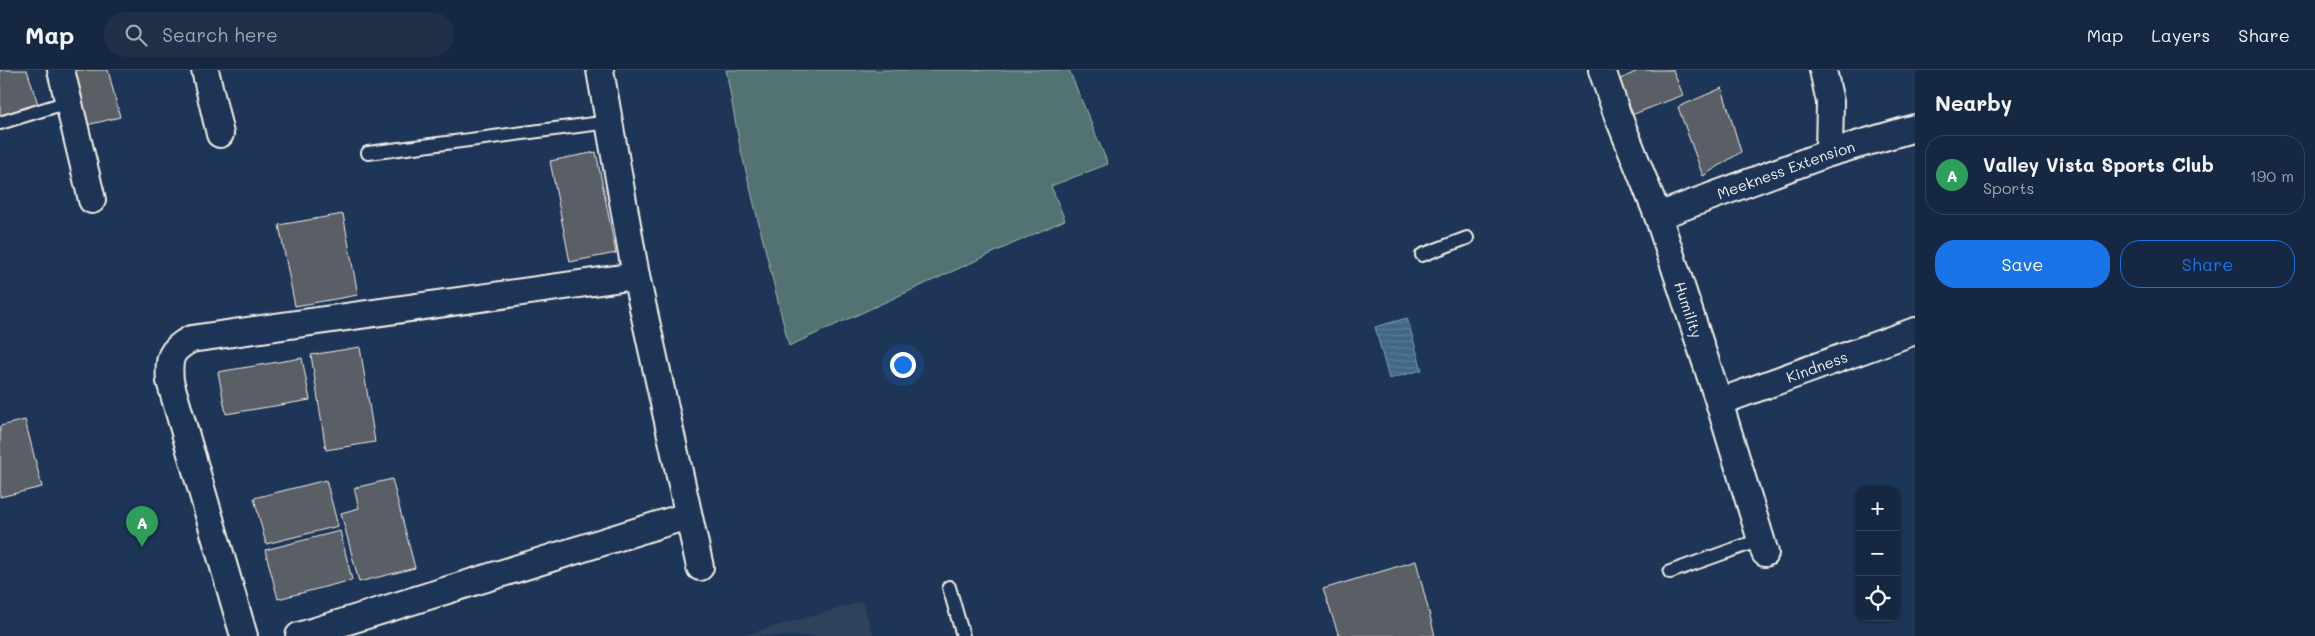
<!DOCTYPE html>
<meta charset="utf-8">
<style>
:root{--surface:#162841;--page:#1f3048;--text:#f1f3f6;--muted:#9ea6b1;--line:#35445a;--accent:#1a73e8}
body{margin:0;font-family:Mali,sans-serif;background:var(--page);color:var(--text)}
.controls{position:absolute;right:15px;bottom:15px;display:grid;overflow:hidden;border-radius:10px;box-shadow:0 1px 4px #0004}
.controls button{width:45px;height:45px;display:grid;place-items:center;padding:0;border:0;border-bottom:1px solid var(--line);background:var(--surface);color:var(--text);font:25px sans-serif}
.you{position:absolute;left:902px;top:294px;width:18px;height:18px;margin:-12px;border:4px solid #fff;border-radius:50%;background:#1a73e8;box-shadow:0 0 0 8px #1a73e833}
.badge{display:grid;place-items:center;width:32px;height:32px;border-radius:50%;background:var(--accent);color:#fff;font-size:16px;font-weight:700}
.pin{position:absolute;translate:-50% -41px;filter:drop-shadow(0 1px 2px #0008)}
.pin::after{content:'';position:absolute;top:26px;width:18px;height:15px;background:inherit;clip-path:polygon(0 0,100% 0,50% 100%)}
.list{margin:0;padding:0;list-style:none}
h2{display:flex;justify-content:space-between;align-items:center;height:65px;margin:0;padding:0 20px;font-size:21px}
h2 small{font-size:16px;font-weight:400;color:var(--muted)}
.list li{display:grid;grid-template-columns:32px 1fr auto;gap:15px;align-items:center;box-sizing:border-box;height:80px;margin:0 10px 10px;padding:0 10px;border:1px solid var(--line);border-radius:20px}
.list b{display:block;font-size:19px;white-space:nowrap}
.list p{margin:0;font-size:16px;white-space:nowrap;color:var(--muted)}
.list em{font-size:16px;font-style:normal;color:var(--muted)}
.actions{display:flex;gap:10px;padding:15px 20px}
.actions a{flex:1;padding:11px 0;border:1px solid var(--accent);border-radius:20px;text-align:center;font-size:18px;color:var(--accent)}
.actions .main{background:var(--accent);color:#fff}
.icon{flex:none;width:28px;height:28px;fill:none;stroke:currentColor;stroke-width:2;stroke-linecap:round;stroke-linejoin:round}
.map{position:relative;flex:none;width:1915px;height:566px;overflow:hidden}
header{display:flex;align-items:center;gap:30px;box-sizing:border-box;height:70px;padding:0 25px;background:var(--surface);border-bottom:1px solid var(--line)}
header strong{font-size:24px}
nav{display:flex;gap:28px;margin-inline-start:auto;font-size:18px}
.search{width:350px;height:45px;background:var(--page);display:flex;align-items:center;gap:12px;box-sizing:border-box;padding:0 18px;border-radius:28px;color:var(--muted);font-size:19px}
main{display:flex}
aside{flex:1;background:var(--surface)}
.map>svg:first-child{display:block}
</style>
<header>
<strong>Map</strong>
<div class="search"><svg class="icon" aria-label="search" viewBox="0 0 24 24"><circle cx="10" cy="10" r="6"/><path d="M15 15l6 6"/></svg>Search here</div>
<nav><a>Map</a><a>Layers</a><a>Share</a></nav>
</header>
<main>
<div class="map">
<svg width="1915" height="566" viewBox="0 0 1915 566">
<defs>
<pattern id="water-rules" width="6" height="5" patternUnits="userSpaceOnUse" patternTransform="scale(1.25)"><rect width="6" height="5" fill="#416688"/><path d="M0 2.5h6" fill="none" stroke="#5d7c99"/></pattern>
</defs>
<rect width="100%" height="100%" fill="#1d3557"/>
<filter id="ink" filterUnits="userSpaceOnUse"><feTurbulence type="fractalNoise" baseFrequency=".02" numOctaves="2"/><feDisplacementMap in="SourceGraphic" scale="10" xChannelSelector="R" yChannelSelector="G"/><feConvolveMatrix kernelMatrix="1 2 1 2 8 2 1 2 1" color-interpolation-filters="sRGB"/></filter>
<g filter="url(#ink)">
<path fill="#2f425b" d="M862 532 874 566H741Z"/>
<path fill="#527372" stroke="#a3b2ad" d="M726 0H1069L1108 94 1051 116 1065 150 789 276 740 77Z"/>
<path fill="url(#water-rules)" stroke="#899eae" d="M1407 248 1422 300 1389 309 1375 257Z"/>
<path fill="#5a5f65" stroke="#f4f1e8" d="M0 0H27L38 34 0 46Z
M72 0H108L120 47 87 55Z
M1640 0H1673L1683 25 1629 46 1618 10Z
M1722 18 1741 82 1703 106 1678 37Z
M596 82 616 183 570 192 550 91Z
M343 144 358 225 295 236 279 155Z
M360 277 375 372 326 380 311 285Z
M302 288 310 330 226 344 218 302Z
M25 350 42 417 0 427V356Z
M392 409 415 498 359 512 341 443 359 438 354 418Z
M326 410 338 456 266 474 254 428Z
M340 461 352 510 278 529 265 480Z
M1416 491 1435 566H1339L1323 519Z"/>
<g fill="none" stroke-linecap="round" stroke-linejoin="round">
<g stroke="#f4f1e8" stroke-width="16">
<path id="lane" d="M0 53 68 32
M368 83 609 52
M1422 185 1467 168
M1670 502 1760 470
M949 517 963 566"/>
</g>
<g stroke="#f4f1e8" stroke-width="30">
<g id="street">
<path d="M61 0 92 130"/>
<path d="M205 0 220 64"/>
<path d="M600 0 636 206 700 497"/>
<path id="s1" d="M1602 0 1616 41 1658 146 1719 332 1765 483"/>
<path d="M1823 0 1830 32 1829 83"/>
<path id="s2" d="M1658 146 1829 83 1915 58"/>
<path id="s3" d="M1719 332 1915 261"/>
<path d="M244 566 170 311C168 288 170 280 191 269L636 206"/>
<path d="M299 566 687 446"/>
</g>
</g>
<use href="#lane" stroke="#1d3557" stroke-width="12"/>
<use href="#street" stroke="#1d3557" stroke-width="26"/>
</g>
</g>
<g text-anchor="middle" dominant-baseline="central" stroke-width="4.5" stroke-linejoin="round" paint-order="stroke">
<g font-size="15" fill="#f4f1e8" stroke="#1d3557">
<text stroke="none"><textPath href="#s2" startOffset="136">Meekness Extension</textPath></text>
<text stroke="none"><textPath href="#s1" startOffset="255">Humility</textPath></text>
<text stroke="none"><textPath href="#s3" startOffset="104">Kindness</textPath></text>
</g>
</g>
</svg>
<div class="controls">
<button>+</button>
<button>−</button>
<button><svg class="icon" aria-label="locate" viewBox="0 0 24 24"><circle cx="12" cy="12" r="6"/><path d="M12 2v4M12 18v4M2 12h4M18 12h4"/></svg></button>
</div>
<div class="you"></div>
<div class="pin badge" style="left:142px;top:477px;background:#2e9e5b">A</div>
</div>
<aside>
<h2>Nearby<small></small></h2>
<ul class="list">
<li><span class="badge" style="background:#2e9e5b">A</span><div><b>Valley Vista Sports Club</b><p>Sports</p></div><em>190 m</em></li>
</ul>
<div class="actions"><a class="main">Save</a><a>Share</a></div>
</aside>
</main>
